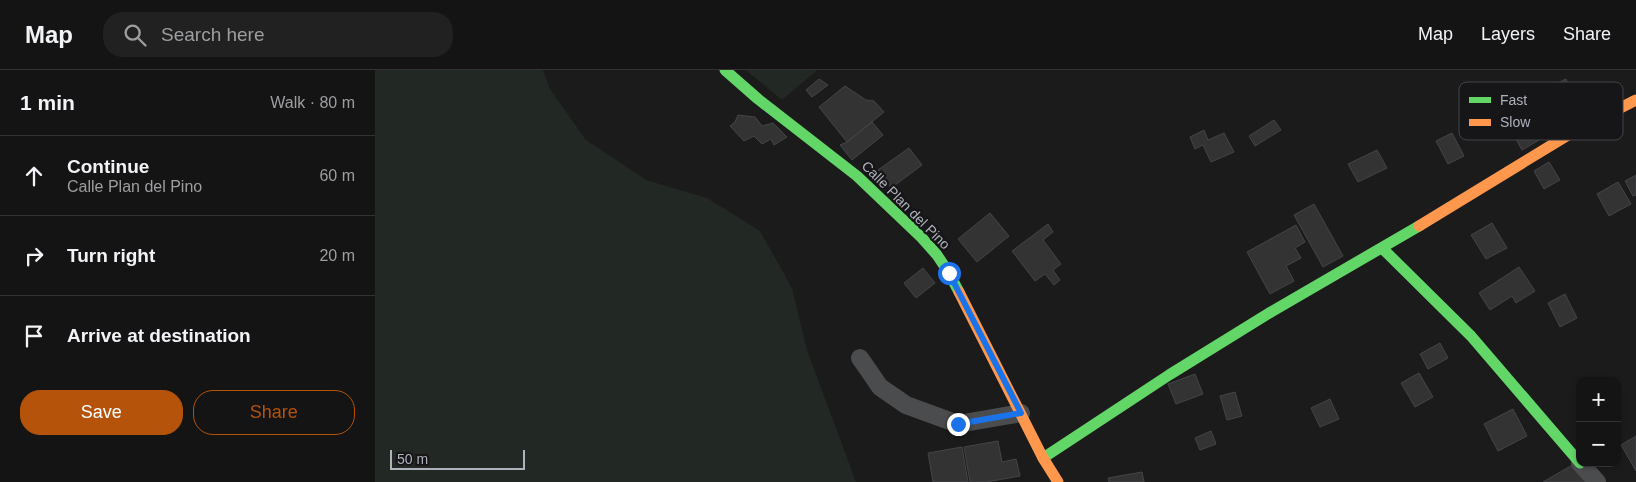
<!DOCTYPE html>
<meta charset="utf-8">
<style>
:root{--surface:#141415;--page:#212122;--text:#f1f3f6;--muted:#9d9ea0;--line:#333334;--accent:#b45309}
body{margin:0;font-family:Helvetica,sans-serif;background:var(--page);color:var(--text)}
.controls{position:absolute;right:15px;bottom:15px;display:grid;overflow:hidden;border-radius:10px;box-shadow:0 1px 4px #0004}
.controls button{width:45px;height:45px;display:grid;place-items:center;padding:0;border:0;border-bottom:1px solid var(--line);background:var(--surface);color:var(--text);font:25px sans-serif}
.scale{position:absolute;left:15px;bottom:12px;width:135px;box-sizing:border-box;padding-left:5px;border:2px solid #aeb2bb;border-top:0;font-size:14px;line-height:18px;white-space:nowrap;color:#aeb2bb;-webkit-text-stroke:4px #161518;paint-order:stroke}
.stop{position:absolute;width:15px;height:15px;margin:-11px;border:4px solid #1a73e8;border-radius:50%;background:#fff}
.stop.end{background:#1a73e8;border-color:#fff;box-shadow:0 1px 5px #0008}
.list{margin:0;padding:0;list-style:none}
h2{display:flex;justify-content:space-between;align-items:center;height:65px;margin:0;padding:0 20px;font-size:21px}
h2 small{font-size:16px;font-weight:400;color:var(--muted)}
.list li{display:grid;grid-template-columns:32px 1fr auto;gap:15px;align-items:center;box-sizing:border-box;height:80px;padding:0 20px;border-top:1px solid var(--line)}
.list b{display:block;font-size:19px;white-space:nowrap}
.list p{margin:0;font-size:16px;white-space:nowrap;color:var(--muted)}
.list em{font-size:16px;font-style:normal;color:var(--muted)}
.actions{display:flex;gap:10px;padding:15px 20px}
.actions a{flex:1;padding:11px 0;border:1px solid var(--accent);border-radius:20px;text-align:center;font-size:18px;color:var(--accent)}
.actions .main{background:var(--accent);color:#fff}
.icon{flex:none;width:28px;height:28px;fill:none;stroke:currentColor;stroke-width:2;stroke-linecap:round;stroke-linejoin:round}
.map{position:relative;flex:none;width:1261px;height:412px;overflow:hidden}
header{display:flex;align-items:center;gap:30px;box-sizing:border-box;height:70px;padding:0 25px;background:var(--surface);border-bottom:1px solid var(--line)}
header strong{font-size:24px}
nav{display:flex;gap:28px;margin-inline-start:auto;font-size:18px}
.search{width:350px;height:45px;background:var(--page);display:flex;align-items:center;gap:12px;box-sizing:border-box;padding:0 18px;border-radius:20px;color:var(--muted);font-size:19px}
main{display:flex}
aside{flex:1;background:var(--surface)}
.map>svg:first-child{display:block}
</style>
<header>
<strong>Map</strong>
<div class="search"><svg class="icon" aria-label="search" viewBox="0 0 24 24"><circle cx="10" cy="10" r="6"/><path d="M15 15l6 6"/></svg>Search here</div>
<nav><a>Map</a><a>Layers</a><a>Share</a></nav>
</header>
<main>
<aside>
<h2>1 min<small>Walk · 80 m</small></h2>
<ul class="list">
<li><svg class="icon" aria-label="ahead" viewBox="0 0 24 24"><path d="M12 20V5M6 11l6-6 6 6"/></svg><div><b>Continue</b><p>Calle Plan del Pino</p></div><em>60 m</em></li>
<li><svg class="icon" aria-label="right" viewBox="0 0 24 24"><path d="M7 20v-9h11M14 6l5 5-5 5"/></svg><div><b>Turn right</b></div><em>20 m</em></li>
<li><svg class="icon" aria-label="arrive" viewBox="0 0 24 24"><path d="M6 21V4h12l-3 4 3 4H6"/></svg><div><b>Arrive at destination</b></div></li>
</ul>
<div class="actions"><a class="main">Save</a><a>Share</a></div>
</aside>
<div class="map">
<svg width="1261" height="412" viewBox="0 0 1261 412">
<rect width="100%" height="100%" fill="#1b1b1c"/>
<path fill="#222823" d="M0 0H168L175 19 211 70 271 110 332 128 385 161 417 218 432 280 481 412H0Z
M371 0H442L407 30Z"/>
<path fill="#333334" stroke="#444548" d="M444 9 453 15 437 27 431 20Z
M1191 9 1200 29 1181 39 1170 19Z
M470 16 491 30 499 31 509 42 472 72 444 37Z
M1148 41 1164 70 1147 80 1131 51Z
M363 45 380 47 387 56 398 53 412 67 399 75 396 69 387 74 379 66 369 71 355 56 360 52Z
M899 50 906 60 880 76 874 66Z
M497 52 508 65 477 90 465 75 472 72Z
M829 60 833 70 849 63 859 82 836 92 828 75 820 79 815 67Z
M1077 63 1089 86 1073 94 1061 71Z
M534 78 547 95 516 118 503 100Z
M1002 80 1012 98 983 112 973 94Z
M1174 92 1185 110 1169 119 1159 101Z
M1261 105V125L1258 126 1250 111Z
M1243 112 1256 134 1234 146 1222 124Z
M939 134 968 186 948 197 919 145Z
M615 143 634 166 602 192 583 169Z
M1117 153 1132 178 1111 189 1096 165Z
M673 154 678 162 668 170 686 194 678 200 685 210 679 215 670 204 660 211 637 181Z
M921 155 930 172 920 178 926 188 911 196 919 211 895 224 872 182Z
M1144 197 1160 221 1141 233 1137 226 1115 240 1104 223Z
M548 198 560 213 541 228 529 213Z
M1190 224 1202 248 1185 257 1173 233Z
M1065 273 1073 288 1053 299 1045 284Z
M1044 303 1058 327 1040 337 1026 313Z
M820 304 828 324 801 334 793 314Z
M860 322 867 346 852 350 845 326Z
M955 329 964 349 945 357 936 338Z
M1138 339 1152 366 1123 381 1109 354Z
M836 361 841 374 825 380 820 368Z
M1261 366V401L1246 375Z
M623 371 627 392 641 389 645 406 611 412H595L589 377Z
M587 377 593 412H558L553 383Z
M1201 393 1211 412H1168Z
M767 402 769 412H734L733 408Z"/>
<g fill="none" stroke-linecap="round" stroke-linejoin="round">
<path stroke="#4b4c4e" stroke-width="18" d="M485 288 505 317 531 335 583 354 646 343
M1205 393 1222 412"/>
<path stroke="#63d668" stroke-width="11" d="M350 0 383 29 482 106 547 168 562 185 574 203 584 222
M1007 178 1096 266 1205 393
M668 388 794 305 896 242 1044 156"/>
<path stroke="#ff974d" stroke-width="11" d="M1044 156 1198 62 1261 30
M584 222 668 388 683 412"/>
</g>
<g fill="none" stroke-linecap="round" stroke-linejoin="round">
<path stroke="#1a73e8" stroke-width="6" d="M574 203 646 343 583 354"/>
</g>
<g text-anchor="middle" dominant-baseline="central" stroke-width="4.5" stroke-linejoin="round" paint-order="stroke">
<g font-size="14" fill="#aeb2bb" stroke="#161518">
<text transform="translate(531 135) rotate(45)">Calle Plan del Pino</text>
</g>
</g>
<rect x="1084" y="12" width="164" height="58" rx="8" fill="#161518" stroke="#444449" stroke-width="1"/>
<rect x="1094" y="27" width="22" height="6" fill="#63d668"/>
<rect x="1094" y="49" width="22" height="7" fill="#ff974d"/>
<g font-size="14" fill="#aeb2bb">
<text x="1125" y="35">Fast</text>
<text x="1125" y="57">Slow</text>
</g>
</svg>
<div class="controls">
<button>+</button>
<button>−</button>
</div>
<div class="scale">50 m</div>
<div class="stop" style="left:574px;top:203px"></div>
<div class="stop end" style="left:583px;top:354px"></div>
</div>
</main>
